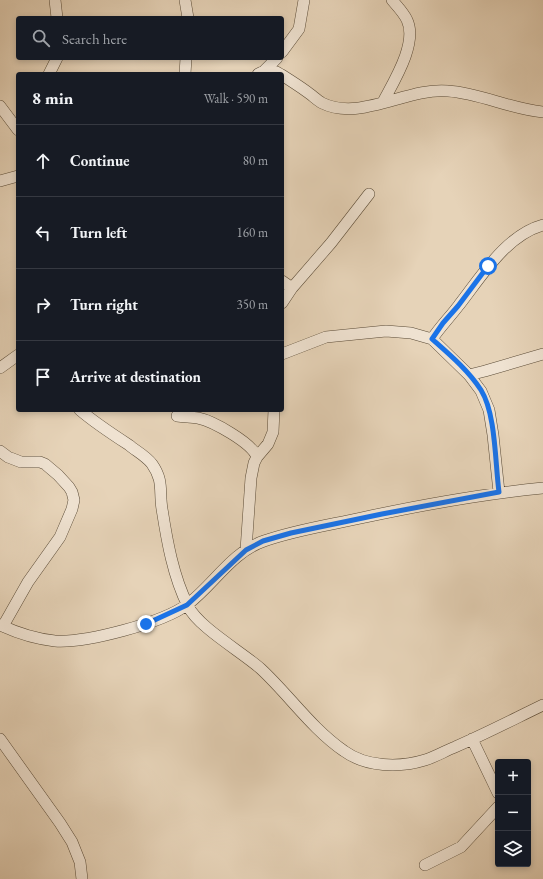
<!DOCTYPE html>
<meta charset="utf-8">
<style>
:root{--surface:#171b24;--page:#20242c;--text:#f1f3f6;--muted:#9ea1a6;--line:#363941}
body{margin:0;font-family:"EB Garamond",serif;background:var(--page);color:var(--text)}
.controls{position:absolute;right:12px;bottom:12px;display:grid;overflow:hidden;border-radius:4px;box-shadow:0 2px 6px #0003}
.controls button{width:36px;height:36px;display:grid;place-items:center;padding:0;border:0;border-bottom:1px solid var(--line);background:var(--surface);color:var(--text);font:20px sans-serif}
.stop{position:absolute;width:12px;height:12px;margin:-9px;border:3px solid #1a73e8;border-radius:50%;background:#fff}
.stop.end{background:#1a73e8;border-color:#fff;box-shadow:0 1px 4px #0008}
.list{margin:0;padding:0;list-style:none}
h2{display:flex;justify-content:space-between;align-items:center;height:52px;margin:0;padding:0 16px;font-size:17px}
h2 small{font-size:13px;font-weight:400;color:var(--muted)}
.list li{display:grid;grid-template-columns:26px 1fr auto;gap:12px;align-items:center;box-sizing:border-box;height:72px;padding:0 16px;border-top:1px solid var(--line)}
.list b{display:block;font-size:15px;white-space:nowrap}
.list em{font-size:13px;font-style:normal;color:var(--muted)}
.icon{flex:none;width:22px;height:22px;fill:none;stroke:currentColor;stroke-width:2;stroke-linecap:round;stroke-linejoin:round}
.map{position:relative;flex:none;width:543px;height:879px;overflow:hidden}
.search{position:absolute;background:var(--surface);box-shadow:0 2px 6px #0003;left:16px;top:16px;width:268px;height:44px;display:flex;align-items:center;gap:10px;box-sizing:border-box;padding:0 14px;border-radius:4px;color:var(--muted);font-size:15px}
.panel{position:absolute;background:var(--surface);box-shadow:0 2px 6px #0003;left:16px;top:72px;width:268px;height:340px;border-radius:4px}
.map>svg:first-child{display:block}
</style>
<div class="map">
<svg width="543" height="879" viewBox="0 0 543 879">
<rect width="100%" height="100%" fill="#e6d3b8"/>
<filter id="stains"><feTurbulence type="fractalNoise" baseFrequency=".005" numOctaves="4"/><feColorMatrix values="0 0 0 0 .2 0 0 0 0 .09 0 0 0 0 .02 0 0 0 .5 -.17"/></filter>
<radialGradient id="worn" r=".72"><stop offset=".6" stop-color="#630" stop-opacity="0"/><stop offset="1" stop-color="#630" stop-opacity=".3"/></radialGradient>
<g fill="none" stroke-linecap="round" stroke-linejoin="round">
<g stroke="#594a36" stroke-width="12">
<path id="minor" d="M55 0 57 18
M185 0 188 18
M282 52 299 29 304 0
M265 70 277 58
M49 74 57 58
M185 74 186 58
M258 74C267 69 272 69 280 74
M282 75C291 81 301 87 310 94 314 97 318 101 322 103 360 122 408 87 448 91 480 93 510 109 543 112
M383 102C394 81 418 43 407 20 404 13 397 6 392 0
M0 106 18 130
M0 181 18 176
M282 281 292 288
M282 303 292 288 331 243 369 194
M432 339C440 327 450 317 459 305 481 277 506 235 543 225
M282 354 326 337 386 331 411 333 432 339 469 375 481 391 489 410 493 435 499 492
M0 368 18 355
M469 375 485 371 543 354
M80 410C95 423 112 434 129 445 136 451 146 456 152 464 164 481 159 491 162 509 167 541 173 576 188 606 198 627 242 652 261 669 289 695 312 729 344 751 366 767 399 768 425 760 435 757 445 751 455 747 485 734 514 719 543 705
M177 416C184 417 191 417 198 418 213 421 252 443 257 457
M0 451 8 457 21 462H40L45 464 58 475 69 487 72 492 74 500 72 509 60 537 28 582 3 626
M246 550 251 478 254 463 257 457 268 444 273 432 274 410
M0 625C17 633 36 639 55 641 86 643 163 623 188 604 214 584 232 552 264 541 295 530 329 525 361 518 421 505 482 494 543 488
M0 739 60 823 72 842 80 862 82 879
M472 739 498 793
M425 865 461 847 498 807"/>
</g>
<use href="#minor" stroke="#efe2d1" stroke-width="11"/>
</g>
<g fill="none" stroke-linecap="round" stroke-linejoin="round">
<path stroke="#1a73e8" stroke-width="5" d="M146 624 187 605 246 550 263 541 291 533 382 514 499 492C495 463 496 414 481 390 468 370 449 354 432 339L443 323 458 306 488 266"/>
</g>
<rect width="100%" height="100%" filter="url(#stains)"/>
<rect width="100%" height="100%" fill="url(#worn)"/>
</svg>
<div class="controls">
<button>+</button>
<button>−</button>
<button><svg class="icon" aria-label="layers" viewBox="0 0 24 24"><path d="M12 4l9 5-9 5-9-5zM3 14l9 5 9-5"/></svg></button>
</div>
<div class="stop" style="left:488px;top:266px"></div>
<div class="stop end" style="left:146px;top:624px"></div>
<div class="search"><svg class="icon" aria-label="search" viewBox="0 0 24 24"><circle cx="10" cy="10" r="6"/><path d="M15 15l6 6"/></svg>Search here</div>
<section class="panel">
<h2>8 min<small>Walk · 590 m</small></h2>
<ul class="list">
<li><svg class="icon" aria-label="ahead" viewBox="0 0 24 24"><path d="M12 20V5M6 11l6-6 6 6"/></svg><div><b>Continue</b></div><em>80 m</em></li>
<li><svg class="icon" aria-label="left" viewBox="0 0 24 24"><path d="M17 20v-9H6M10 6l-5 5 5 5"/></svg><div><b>Turn left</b></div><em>160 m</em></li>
<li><svg class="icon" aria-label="right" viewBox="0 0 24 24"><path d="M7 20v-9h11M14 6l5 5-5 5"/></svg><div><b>Turn right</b></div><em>350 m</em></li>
<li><svg class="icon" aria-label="arrive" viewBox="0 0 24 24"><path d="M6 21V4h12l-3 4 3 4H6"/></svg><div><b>Arrive at destination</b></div></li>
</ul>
</section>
</div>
